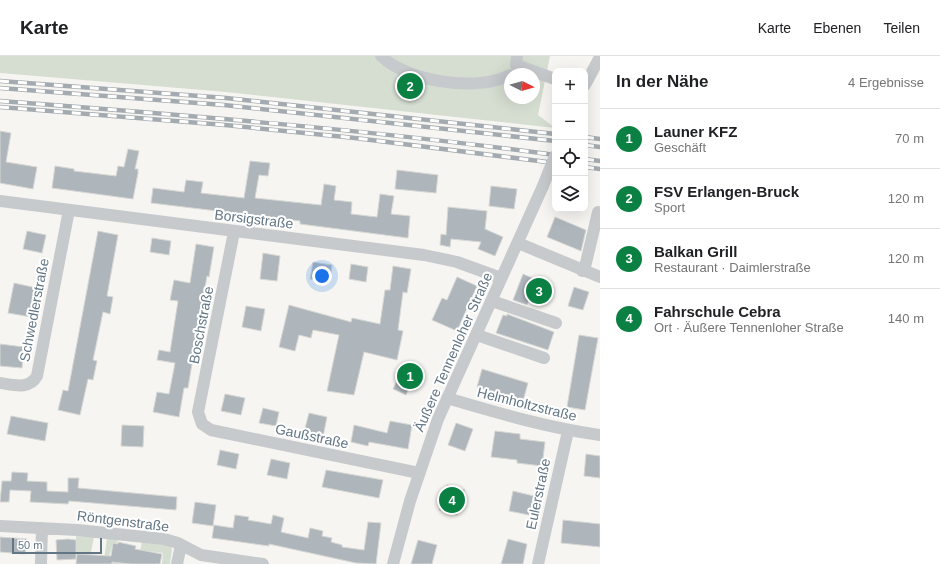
<!DOCTYPE html>
<html lang="de">
<meta charset="utf-8">
<style>
:root{--surface:#fff;--page:#f6f6f6;--text:#202124;--muted:#757577;--line:#e0e0e0;--accent:#0b8043}
body{margin:0;font-family:Arial,sans-serif;background:var(--page);color:var(--text)}
.controls{position:absolute;right:12px;top:12px;display:grid;overflow:hidden;border-radius:8px;box-shadow:0 4px 16px #0002}
.controls button{width:36px;height:36px;display:grid;place-items:center;padding:0;border:0;border-bottom:1px solid var(--line);background:var(--surface);color:var(--text);font:20px sans-serif}
.compass{position:absolute;left:504px;top:12px;width:36px;height:36px;border-radius:50%;background:var(--surface);box-shadow:0 4px 16px #0002;rotate:95deg}
.scale{position:absolute;left:12px;bottom:10px;width:90px;box-sizing:border-box;padding-left:4px;border:2px solid #627685;border-top:0;font-size:11px;line-height:14px;white-space:nowrap;color:#627685;-webkit-text-stroke:3px #fff;paint-order:stroke}
.you{position:absolute;left:322px;top:220px;width:14px;height:14px;margin:-10px;border:3px solid #fff;border-radius:50%;background:#1a73e8;box-shadow:0 0 0 6px #1a73e833}
.badge{display:grid;place-items:center;width:26px;height:26px;border-radius:50%;background:var(--accent);color:#fff;font-size:13px;font-weight:700}
.pin{position:absolute;translate:-50% -50%;border:2px solid #fff;box-shadow:0 1px 4px #0006}
.list{margin:0;padding:0;list-style:none}
h2{display:flex;justify-content:space-between;align-items:center;height:52px;margin:0;padding:0 16px;font-size:17px}
h2 small{font-size:13px;font-weight:400;color:var(--muted)}
.list li{display:grid;grid-template-columns:26px 1fr auto;gap:12px;align-items:center;box-sizing:border-box;height:60px;padding:0 16px;border-top:1px solid var(--line)}
.list b{display:block;font-size:15px;white-space:nowrap}
.list p{margin:0;font-size:13px;white-space:nowrap;color:var(--muted)}
.list em{font-size:13px;font-style:normal;color:var(--muted)}
.icon{flex:none;width:22px;height:22px;fill:none;stroke:currentColor;stroke-width:2;stroke-linecap:round;stroke-linejoin:round}
.map{position:relative;flex:none;width:600px;height:508px;overflow:hidden}
header{display:flex;align-items:center;gap:24px;box-sizing:border-box;height:56px;padding:0 20px;background:var(--surface);border-bottom:1px solid var(--line)}
header strong{font-size:19px}
nav{display:flex;gap:22px;margin-inline-start:auto;font-size:14px}
main{display:flex}
aside{flex:1;background:var(--surface)}
.map>svg:first-child{display:block}
</style>
<header>
<strong>Karte</strong>
<nav><a>Karte</a><a>Ebenen</a><a>Teilen</a></nav>
</header>
<main>
<div class="map">
<svg width="600" height="508" viewBox="0 0 600 508">
<rect width="100%" height="100%" fill="#f6f5f1"/>
<path fill="#d6ded2" fill-rule="evenodd" d="M0 0H550L538 59 555 72 226 36 0 17ZM510 18H534V42H510Z
M76 480 94 481 91 496 76 497Z
M107 482 118 483 117 488 113 487 108 504 130 508H109L104 504Z
M142 485 170 490 172 493 170 508H162L163 497 148 495 140 496Z"/>
<path fill="#aeb6bb" stroke="#d7d7d4" d="M0 75 11 77 6 106 37 111 33 133 0 127Z
M128 93 139 95 135 113H138V117L133 143 52 132 55 110 74 113V115L116 120 118 110 124 111Z
M250 105 270 107 268 120 259 119 255 142 321 149 324 128 336 130 334 144 352 146 351 158 377 161 380 138 394 140 391 158 410 160 408 182 300 168V165L151 147 153 132 184 136 186 124 203 126 201 137 244 142Z
M397 114 438 119 436 137 395 133Z
M491 130 517 133 514 153 489 150Z
M448 151 487 155 485 173 503 181 495 200 478 193 481 186 451 183 450 191 440 189 441 178 446 179Z
M555 161 586 174 581 195 547 181Z
M27 175 46 179 42 197 23 193Z
M98 175 118 179 107 240 113 241 110 258 103 256 93 304 97 305 93 324 88 323 80 359 58 354 63 334 68 335Z
M152 182 171 185 169 199 150 196Z
M196 188 214 191 209 221 207 220 201 256 203 257 199 277H197L188 332H184L179 361 153 356 157 336 169 338 175 307 157 304 159 294 170 296 178 245 170 244 174 224 190 227Z
M263 197 280 200 277 225 260 223Z
M313 206 332 209 330 226 310 223Z
M351 208 368 211 366 226 349 223Z
M393 210 411 213 407 237 403 236 398 274 403 275 397 304 364 296 354 339 327 335 339 279 313 274 311 282 299 279 295 295 279 291 289 249 351 266 352 262 380 268 385 234H390Z
M523 218 537 224 535 227 542 231 538 241 531 239 527 249 513 244Z
M457 221 477 230 457 275 432 264 442 242 447 244Z
M14 227 37 232 31 261 8 257Z
M574 231 589 236 583 254 568 250Z
M246 250 265 253 261 275 242 271Z
M507 258 554 276 548 294 496 277 503 259 507 260Z
M579 279 598 282 585 354 567 351Z
M0 288 24 291 22 312 0 310Z
M405 307 424 315 419 328 412 325 406 339 393 333Z
M482 313 528 327 523 345 477 331Z
M225 338 245 342 241 359 221 355Z
M263 352 279 356 276 370 259 367Z
M309 357 327 361 323 381 304 376Z
M11 360 48 367 45 385 7 378Z
M390 365 412 369 408 393 369 386 368 390 351 386 354 369 387 377Z
M456 367 473 373 465 395 448 389Z
M122 369 144 370 143 391 121 390Z
M495 375 520 378V383L545 386 542 410 517 407V404L491 401Z
M220 394 239 398 236 413 217 409Z
M586 398 600 400V422L584 420Z
M271 403 290 407 287 423 267 419Z
M326 414 383 424 379 442 322 431Z
M12 416 28 417 27 425 47 426V435L68 436V422H79L78 432 177 441 176 454 69 445 68 448 30 446 31 435 10 434 9 446H0L2 425H11Z
M447 429 465 434 457 459 439 454Z
M513 435 534 440 529 459 509 455Z
M195 446 216 449 213 470 192 467Z
M235 459 249 461 248 464 271 468 273 459 284 462 281 476 308 482 310 472 323 475 322 480 332 482 331 486 342 489V491L364 494 368 466 381 467 376 508 356 507 269 488V490L212 482 214 469 233 472Z
M563 464 600 468V491L561 487Z
M0 481 27 483 25 498 0 496Z
M68 483 76 484V503L57 504 56 484Z
M508 483 527 488 523 508H501Z
M418 484 437 489 432 508H411Z
M118 486 136 490 135 493 162 498 160 508H130L112 506V508H76L77 498 111 500 113 487 118 488Z"/>
<g fill="none" stroke-linecap="round" stroke-linejoin="round">
<path stroke="#c7cacd" stroke-width="12" d="M381 0C408 26 477 36 510 19
M517 0 516 9 555 23
M585 29 600 1
M0 145 424 199 457 206 501 222
M234 176 198 356 202 368 211 374 419 417
M518 187 600 221
M582 215 586 207 598 156
M492 245 556 267
M477 279 544 302
M0 327C14 329 29 334 37 320L69 154
M447 342C498 357 548 372 600 379
M0 470 77 474 164 483 178 487 201 499 263 508
M41 508 42 472
M177 508 181 489
M393 508 410 445 438 363 543 130
M538 508 568 375"/>
<g stroke="#a4abb0" stroke-width="4.5">
<path id="rail" d="M0 25 226 42 555 78
M0 32 224 49 555 85
M0 45C186 59 371 74 555 99
M0 51 225 69 355 82 555 107
M585 81 600 83
M585 89 600 91
M585 103 600 105
M585 111 600 113"/>
</g>
<use href="#rail" stroke="#fff" stroke-width="3" stroke-dasharray="9" stroke-linecap="butt"/>
<path stroke="#c7cacd" stroke-width="12" d="M543 130 555 100"/>
</g>
<g text-anchor="middle" dominant-baseline="central" stroke-width="4" stroke-linejoin="round" paint-order="stroke">
<g font-size="14" fill="#627685" stroke="#fff">
<text transform="translate(254 163) rotate(7)">Borsigstraße</text>
<text transform="translate(34 254) rotate(-79)">Schwedlerstraße</text>
<text transform="translate(201 269) rotate(-79)">Boschstraße</text>
<text transform="translate(453 296) rotate(-66)">Äußere Tennenloher Straße</text>
<text transform="translate(527 348) rotate(14)">Helmholtzstraße</text>
<text transform="translate(312 380) rotate(12)">Gaußstraße</text>
<text transform="translate(538 438) rotate(-78)">Eulerstraße</text>
<text transform="translate(123 465) rotate(7)">Röntgenstraße</text>
</g>
</g>
</svg>
<div class="controls">
<button>+</button>
<button>−</button>
<button><svg class="icon" aria-label="locate" viewBox="0 0 24 24"><circle cx="12" cy="12" r="6"/><path d="M12 2v4M12 18v4M2 12h4M18 12h4"/></svg></button>
<button><svg class="icon" aria-label="layers" viewBox="0 0 24 24"><path d="M12 4l9 5-9 5-9-5zM3 14l9 5 9-5"/></svg></button>
</div>
<svg class="compass" viewBox="-18 -18 36 36"><path d="M0-13l5 13h-10z" fill="#e53935"/><path d="M0 13l5-13h-10z" fill="#757577"/></svg>
<div class="scale">50 m</div>
<div class="you"></div>
<div class="pin badge" style="left:410px;top:320px">1</div>
<div class="pin badge" style="left:410px;top:30px">2</div>
<div class="pin badge" style="left:539px;top:235px">3</div>
<div class="pin badge" style="left:452px;top:444px">4</div>
</div>
<aside>
<h2>In der Nähe<small>4 Ergebnisse</small></h2>
<ul class="list">
<li><span class="badge">1</span><div><b>Launer KFZ</b><p>Geschäft</p></div><em>70 m</em></li>
<li><span class="badge">2</span><div><b>FSV Erlangen-Bruck</b><p>Sport</p></div><em>120 m</em></li>
<li><span class="badge">3</span><div><b>Balkan Grill</b><p>Restaurant · Daimlerstraße</p></div><em>120 m</em></li>
<li><span class="badge">4</span><div><b>Fahrschule Cebra</b><p>Ort · Äußere Tennenloher Straße</p></div><em>140 m</em></li>
</ul>
</aside>
</main>
